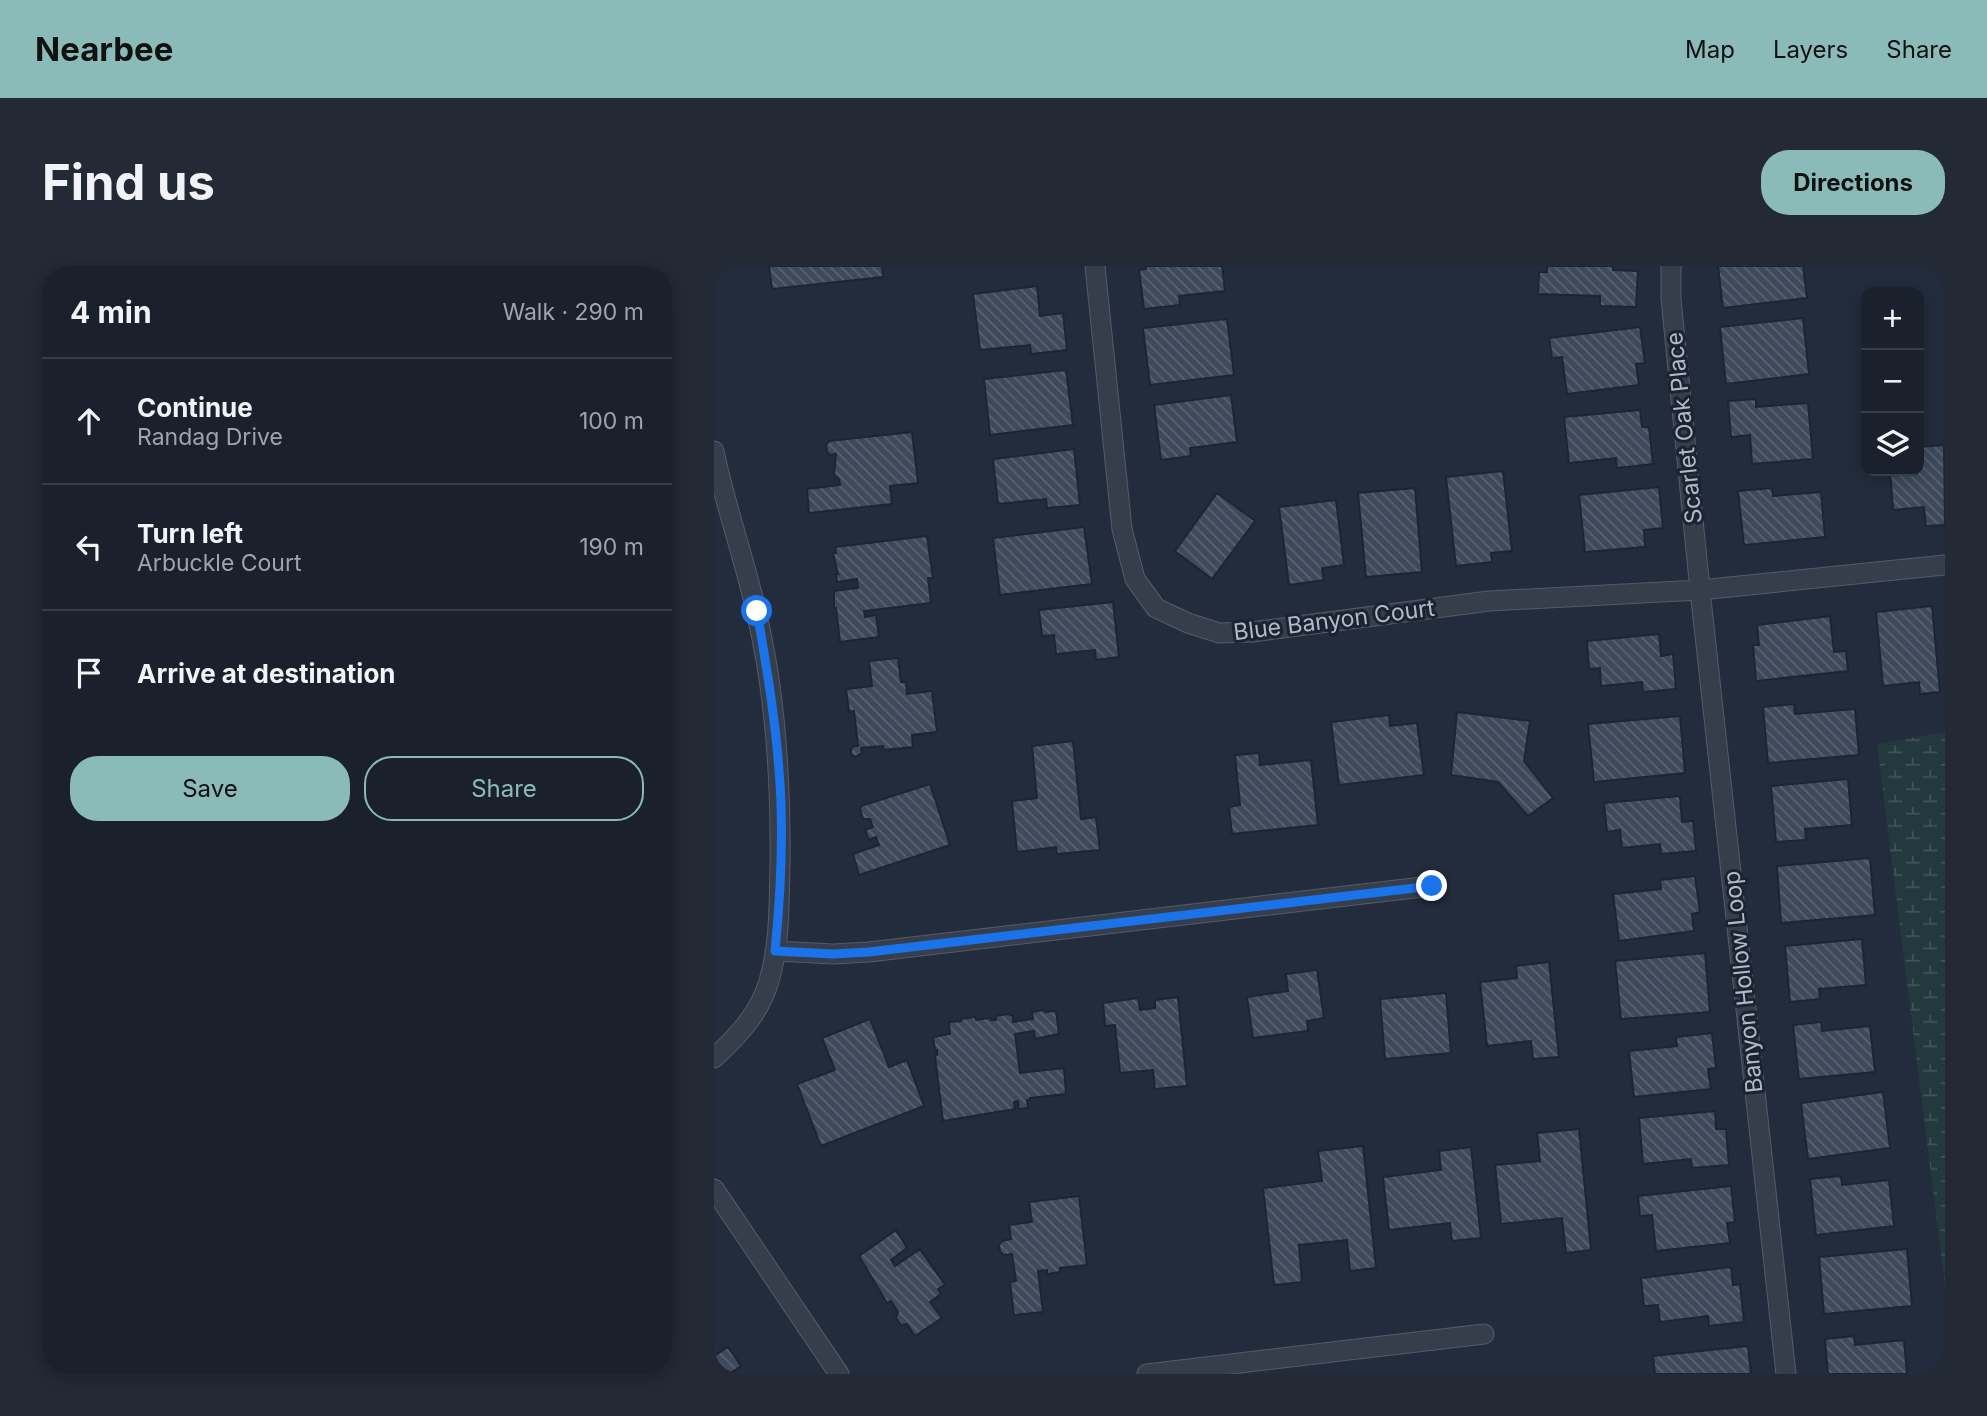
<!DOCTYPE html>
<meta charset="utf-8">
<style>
:root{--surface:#1a212d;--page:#232935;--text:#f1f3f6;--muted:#9fa3aa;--line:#383e49;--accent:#8bbbb9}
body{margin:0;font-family:Inter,sans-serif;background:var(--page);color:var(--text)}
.controls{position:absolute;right:21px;top:21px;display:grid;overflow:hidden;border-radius:14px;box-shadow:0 4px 18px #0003}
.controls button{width:63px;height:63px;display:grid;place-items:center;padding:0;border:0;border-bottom:2px solid var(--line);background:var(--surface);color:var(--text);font:35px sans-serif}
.stop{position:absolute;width:21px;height:21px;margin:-16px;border:5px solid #1a73e8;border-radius:50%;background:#fff}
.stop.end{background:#1a73e8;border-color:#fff;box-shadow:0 2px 7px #0008}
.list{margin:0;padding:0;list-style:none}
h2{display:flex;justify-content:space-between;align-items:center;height:91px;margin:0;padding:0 28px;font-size:30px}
h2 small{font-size:23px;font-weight:400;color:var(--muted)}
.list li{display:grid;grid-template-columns:46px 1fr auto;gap:21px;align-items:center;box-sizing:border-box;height:126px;padding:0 28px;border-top:2px solid var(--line)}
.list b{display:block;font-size:26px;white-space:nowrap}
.list p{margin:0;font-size:23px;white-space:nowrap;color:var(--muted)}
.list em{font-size:23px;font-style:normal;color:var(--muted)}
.actions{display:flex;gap:14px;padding:21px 28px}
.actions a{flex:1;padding:16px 0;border:2px solid var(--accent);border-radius:28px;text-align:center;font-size:24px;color:var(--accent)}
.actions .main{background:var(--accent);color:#111}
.icon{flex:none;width:38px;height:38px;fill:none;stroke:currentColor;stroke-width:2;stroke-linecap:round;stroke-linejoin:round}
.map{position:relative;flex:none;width:1231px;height:1108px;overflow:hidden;border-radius:28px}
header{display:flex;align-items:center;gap:42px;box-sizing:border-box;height:98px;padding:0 35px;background:var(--accent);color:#111}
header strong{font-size:33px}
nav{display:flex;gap:38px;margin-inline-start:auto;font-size:24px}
.intro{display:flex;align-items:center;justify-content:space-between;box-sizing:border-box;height:168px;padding:0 42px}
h1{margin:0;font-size:49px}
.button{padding:18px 32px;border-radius:28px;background:var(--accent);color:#111;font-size:24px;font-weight:700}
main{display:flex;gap:42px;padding:0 42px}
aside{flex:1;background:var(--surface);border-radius:28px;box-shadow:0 4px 18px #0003}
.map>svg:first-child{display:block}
</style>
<header>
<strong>Nearbee</strong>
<nav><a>Map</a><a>Layers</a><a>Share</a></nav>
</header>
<div class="intro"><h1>Find us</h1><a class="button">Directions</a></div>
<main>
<aside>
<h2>4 min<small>Walk · 290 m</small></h2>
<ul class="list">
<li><svg class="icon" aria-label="ahead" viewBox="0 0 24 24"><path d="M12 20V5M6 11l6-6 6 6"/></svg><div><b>Continue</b><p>Randag Drive</p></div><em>100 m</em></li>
<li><svg class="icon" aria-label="left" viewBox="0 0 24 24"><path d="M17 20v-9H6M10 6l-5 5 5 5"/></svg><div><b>Turn left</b><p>Arbuckle Court</p></div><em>190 m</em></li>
<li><svg class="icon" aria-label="arrive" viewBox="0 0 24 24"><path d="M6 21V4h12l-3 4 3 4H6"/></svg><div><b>Arrive at destination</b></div></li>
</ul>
<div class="actions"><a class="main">Save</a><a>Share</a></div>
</aside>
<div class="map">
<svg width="1231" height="1108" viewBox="0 0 1231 1108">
<defs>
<pattern id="wetland-marsh" width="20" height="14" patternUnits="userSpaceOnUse" patternTransform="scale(1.75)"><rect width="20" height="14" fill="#24393d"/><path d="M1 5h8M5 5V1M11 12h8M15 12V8" fill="none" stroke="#415458"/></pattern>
<pattern id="building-back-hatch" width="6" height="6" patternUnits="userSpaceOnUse" patternTransform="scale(1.75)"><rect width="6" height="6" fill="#3e4a5b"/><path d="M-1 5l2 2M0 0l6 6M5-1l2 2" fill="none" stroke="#586271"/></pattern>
</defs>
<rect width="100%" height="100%" fill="#222c3c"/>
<path fill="url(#wetland-marsh)" d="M1231 466V1019L1163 478Z"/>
<path fill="url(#building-back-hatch)" stroke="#1d2533" stroke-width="2" d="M55 0H168L169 11 58 23Z
M432 0H508L511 25 465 30 466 39 430 43 425 4 432 3Z
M833 0H899V4L924 5 922 41 886 40V30L824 28 825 6H833Z
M1004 0H1089L1093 32 1009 42Z
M323 20 326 50 349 47 353 84 317 88 316 79 266 84 259 28Z
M1089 52 1095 108 1012 118 1006 61Z
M513 53 520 109 436 119 429 62Z
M926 61 931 97 922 98 925 119 853 128 848 91 838 92 835 72Z
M352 104 359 159 276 169 270 113Z
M517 129 523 176 476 182 477 190 447 194 440 139Z
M1042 133V141L1094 137 1099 193 1038 198 1036 169 1017 171 1014 135Z
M926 144 928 161H935L939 198 903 202 902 192 855 197 850 151Z
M198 166 204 217 176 220 178 238 95 247 93 223 126 219 125 213 120 209 122 188 116 189 113 186 112 179 115 175Z
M1230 179 1231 259 1212 260 1210 241 1179 244 1176 205H1205V181Z
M360 183 366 239 333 242 332 233 284 238 279 193Z
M789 205 798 285 777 287 778 296 742 300 732 211Z
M945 221 949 262 930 264 931 281 871 286 865 229Z
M701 222 708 306 652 311 644 227Z
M1058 222 1059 230 1107 226 1111 271 1030 279 1024 225Z
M503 227 541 255 498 313 461 285Z
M622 234 630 299 608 302 610 314 575 319 565 241Z
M370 261 378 318 286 329 279 272Z
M213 270 219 312H214L217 337 150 345 151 351 162 349 165 371 126 376 122 342H120V325L144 322 143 313 123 316 122 308H124L119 287H122L121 281Z
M399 336 405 391 382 394 381 384 342 388 340 369 328 370 325 344Z
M1218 340 1226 426 1206 428 1205 416 1169 420 1162 346Z
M1116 350 1120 386 1132 385 1134 405 1042 415 1039 379H1045L1043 359Z
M945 368 947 390 959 388 962 423 929 426 928 416 887 420 886 402 875 403 873 375Z
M184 392 187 416H192L193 428 218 425 223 466 198 469 199 481 170 484 169 480 147 482 148 487 141 491 137 488V484L140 480H144L140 445 135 446 132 423 158 420 155 395Z
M1080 438 1081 448 1141 443 1145 489 1054 497 1049 441Z
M743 446 816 455 810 495 839 532 814 550 784 516 737 509Z
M675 449 676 460 703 457 710 509 625 519 617 456Z
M966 450 971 507 880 516 874 458Z
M359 475 367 553 382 551 386 584 343 588 342 581 303 586 298 535 323 532 318 480Z
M545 487 546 499 597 494 604 559 518 568 515 541 526 539 521 489Z
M1134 513 1138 559 1091 563 1092 574 1062 576 1057 520Z
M216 518 236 579 145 609 139 588 165 579 162 571 155 574 151 564 159 561 156 553H149L146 543 147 540Z
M966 530 968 556 979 555 982 585 947 588 946 578 908 582 906 564 893 566 890 537Z
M1156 592 1161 649 1067 657 1063 600Z
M981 610 986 646 978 648 980 665 905 675 899 628 947 623 946 614Z
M1148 673 1152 719 1105 723 1106 733 1076 736 1071 680Z
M991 687 996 746 907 753 901 695Z
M835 696 845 791 819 793 817 775 773 780 766 716 803 712 802 700Z
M603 704 610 752 593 755 594 765 539 772 533 731 574 725 572 708Z
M732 727 737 787 671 793 666 733Z
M464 731 473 820 441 823 439 804 406 807 401 759 391 760 389 737 424 732 426 744 441 742V734Z
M330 744 331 746 342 745 345 768 321 773 320 765 301 768 306 807 350 802 352 828 316 832V834H313L314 842 305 843 304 835 300 836 301 843 229 855 221 790 223 789V784H221L219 771 236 768 235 756 247 755V753L261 751 262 754 276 752 277 754H282V750L294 748 299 750V756L319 753 318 746Z
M156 753 175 801 193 794 210 840 107 880 83 818 121 804 108 772Z
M1107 756 1108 765 1156 760 1161 806 1085 813 1079 759Z
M998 767 1002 802 994 803 997 823 920 831 915 785 963 780 962 771Z
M1169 826 1176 882 1094 893 1087 837Z
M1001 845 1002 863H1012L1015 899 978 902 977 893 929 898 925 852Z
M865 863 877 984 852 987 848 952 787 958 781 899 826 895 823 867Z
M649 880 662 1002 636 1005 633 974 585 979 588 1016 560 1019 549 922 608 915 604 885Z
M757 881 767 972 738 975 736 957 675 964 669 911 727 904 725 885Z
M1127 910 1128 919 1175 914 1180 960 1102 969 1096 913Z
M1017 920 1021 956 1013 957 1016 977 942 985 938 949 926 950 924 930Z
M365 930 373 999 346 1002V1006L333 1008V1004L324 1005 329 1046 300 1049 296 1016 302 1015 298 988 290 989 286 986 285 979 288 975 297 973 295 959 318 956 315 936Z
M182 964 193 982 177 994 181 1000 206 983 231 1019 224 1023 227 1028 216 1036 228 1052 201 1070 193 1058 187 1059 182 1052 184 1046 177 1035 173 1037 145 990Z
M1193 983 1198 1040 1110 1048 1105 991Z
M1017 1001 1019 1019 1026 1018 1030 1056 995 1060 994 1050 946 1056 944 1039 930 1040 927 1012Z
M1140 1070 1141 1079 1190 1074 1193 1108H1114L1111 1073Z
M1034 1080 1037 1108H941L939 1090Z
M14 1081 27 1100 15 1108H0V1090Z"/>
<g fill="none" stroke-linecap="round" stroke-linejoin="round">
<g stroke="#545c6a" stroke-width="21">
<path id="minor" d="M381 0 408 263 421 313 442 342 474 357 505 367 538 366 775 335 986 324 1231 299
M957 0V33L986 324 1072 1108
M0 185C11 239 30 291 42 345 62 428 67 514 66 599 65 637 66 678 55 715 46 747 23 771 0 792
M61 685 119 688 155 686 717 620
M0 923 125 1108
M433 1108 770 1068"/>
</g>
<use href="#minor" stroke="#363e4c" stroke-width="19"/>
</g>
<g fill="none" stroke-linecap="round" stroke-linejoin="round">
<path stroke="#1a73e8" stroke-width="9" d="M43 345C52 398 61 450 65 504 70 563 67 625 61 685L119 688 155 686 718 620"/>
</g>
<g text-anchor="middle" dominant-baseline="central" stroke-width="6" stroke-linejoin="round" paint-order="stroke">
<g font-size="23" fill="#b1b9c8" stroke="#1b2331">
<text transform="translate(970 162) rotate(-96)">Scarlet Oak Place</text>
<text transform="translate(620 354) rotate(-7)">Blue Banyon Court</text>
<text transform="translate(1029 716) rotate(-96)">Banyon Hollow Loop</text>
</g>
</g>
</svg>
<div class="controls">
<button>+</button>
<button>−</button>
<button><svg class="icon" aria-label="layers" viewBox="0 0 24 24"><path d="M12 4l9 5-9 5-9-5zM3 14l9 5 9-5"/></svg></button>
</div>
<div class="stop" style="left:43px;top:345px"></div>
<div class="stop end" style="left:718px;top:620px"></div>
</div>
</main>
